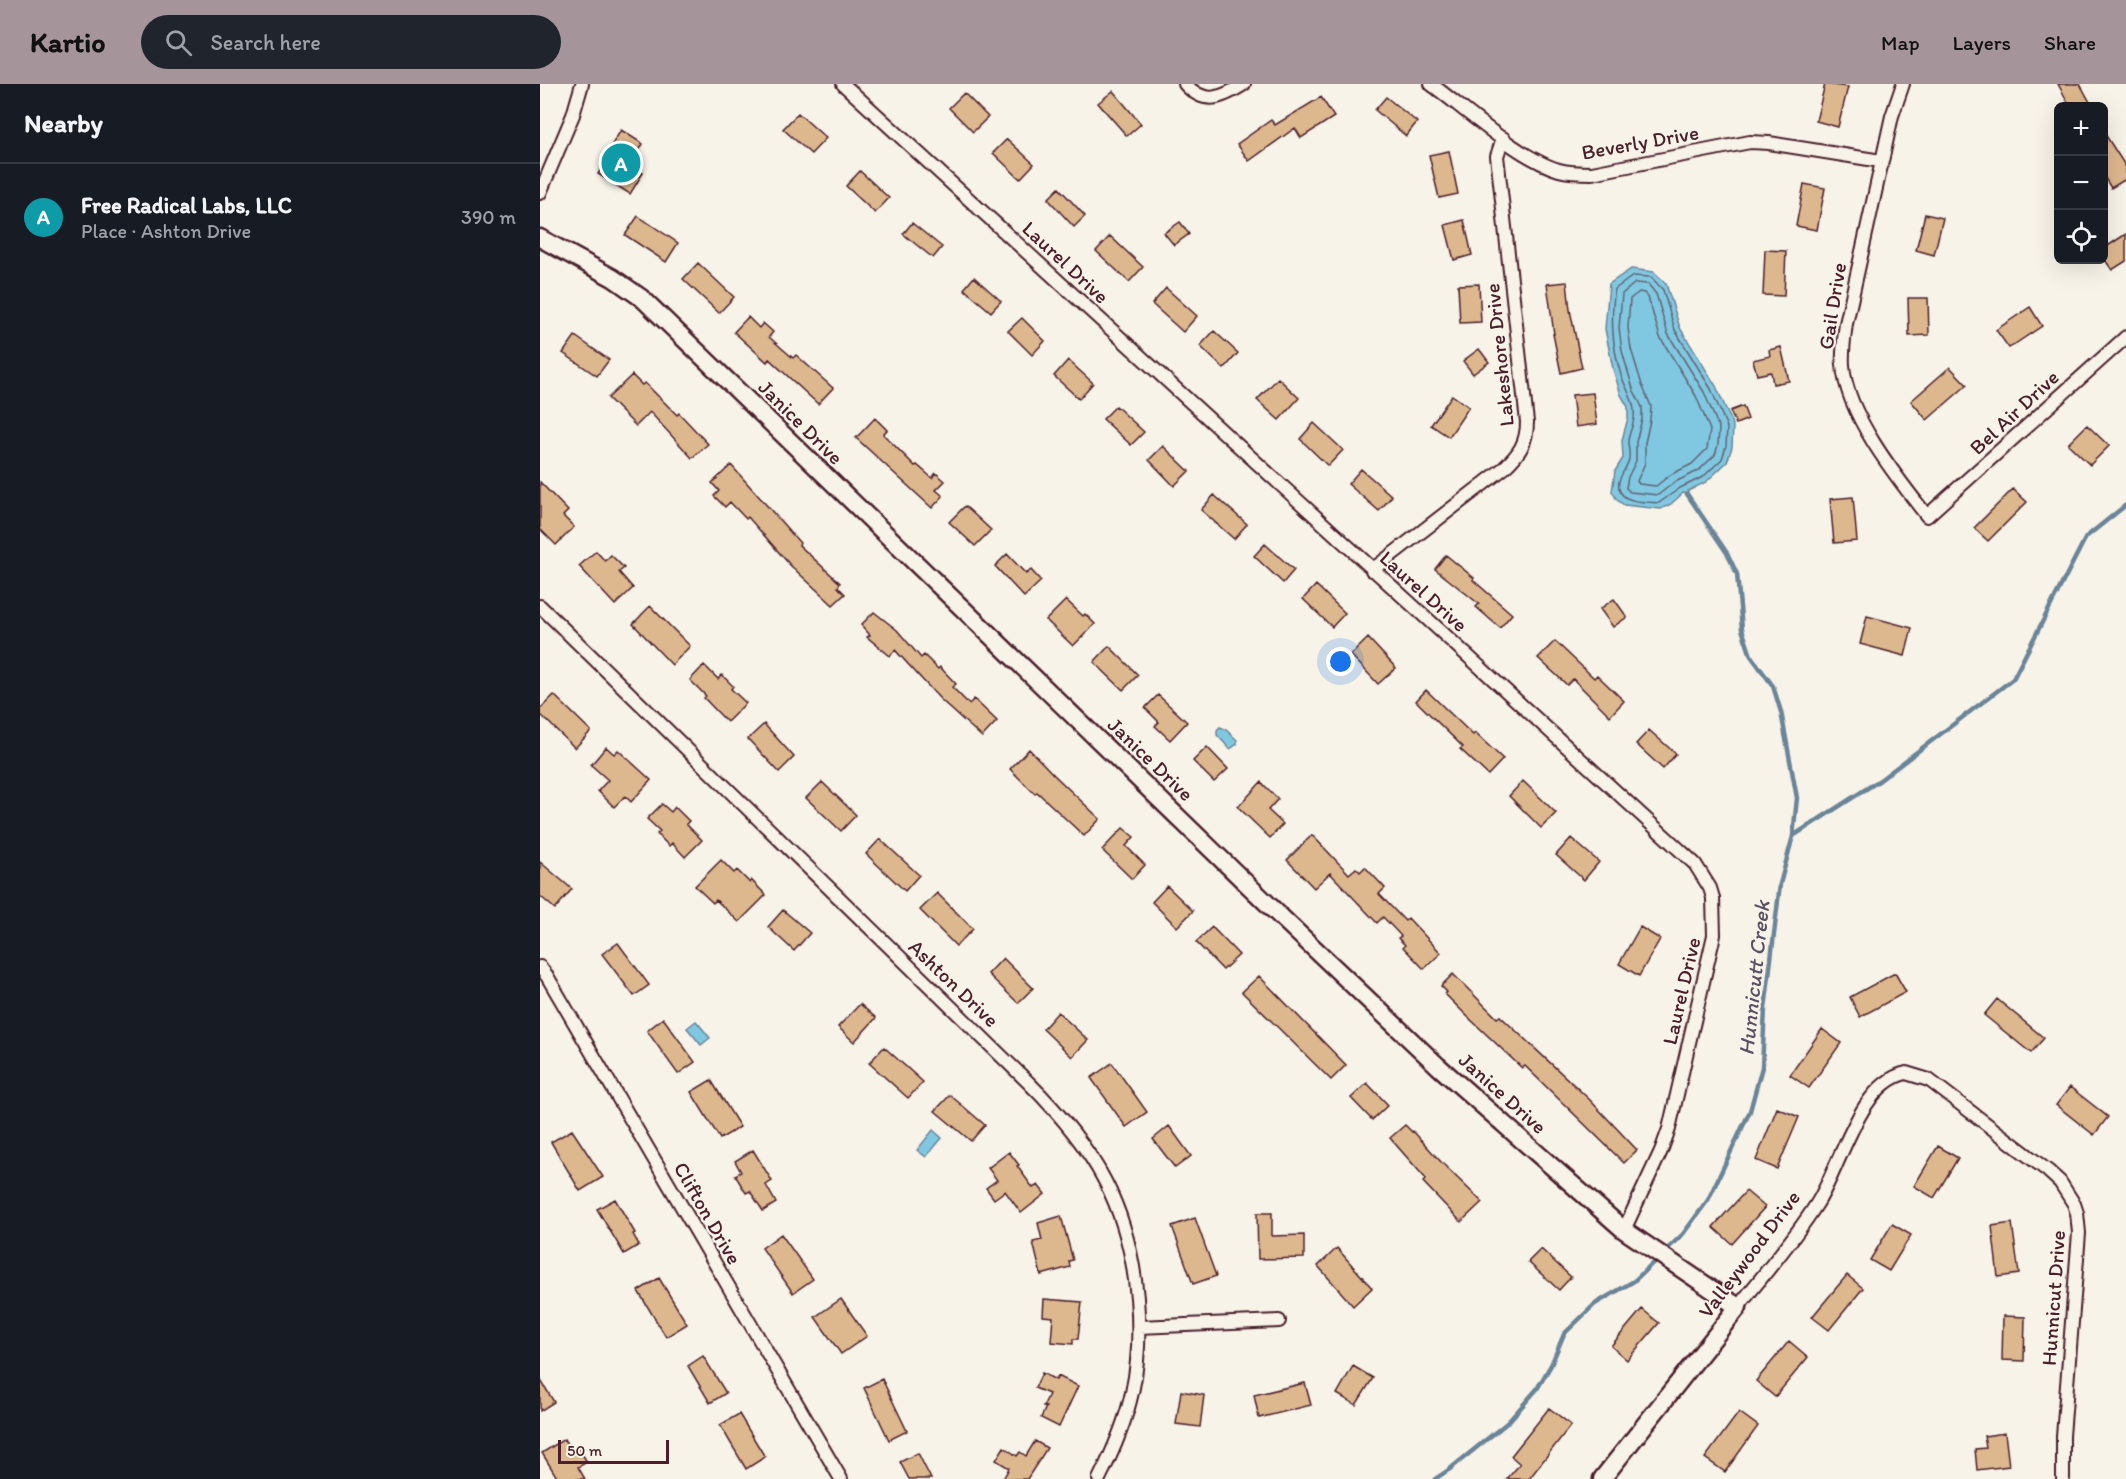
<!DOCTYPE html>
<meta charset="utf-8">
<style>
:root{--surface:#171b24;--page:#20242c;--text:#f1f3f6;--muted:#9ea1a6;--line:#363941;--accent:#a6949b}
body{margin:0;font-family:Itim,sans-serif;background:var(--page);color:var(--text)}
.controls{position:absolute;right:18px;top:18px;display:grid;overflow:hidden;border-radius:9px;box-shadow:0 6px 24px #0002}
.controls button{width:54px;height:54px;display:grid;place-items:center;padding:0;border:0;border-bottom:2px solid var(--line);background:var(--surface);color:var(--text);font:30px sans-serif}
.scale{position:absolute;left:18px;bottom:15px;width:111px;box-sizing:border-box;padding-left:6px;border:3px solid #4a1f2b;border-top:0;font-size:16px;line-height:21px;white-space:nowrap;color:#4a1f2b;-webkit-text-stroke:4px #f7f3e8;paint-order:stroke}
.you{position:absolute;left:801px;top:578px;width:21px;height:21px;margin:-15px;border:4px solid #fff;border-radius:50%;background:#1a73e8;box-shadow:0 0 0 9px #1a73e833}
.badge{display:grid;place-items:center;width:39px;height:39px;border-radius:50%;background:var(--accent);color:#fff;font-size:20px;font-weight:700}
.pin{position:absolute;translate:-50% -50%;border:3px solid #fff;box-shadow:0 2px 6px #0006}
.list{margin:0;padding:0;list-style:none}
h2{display:flex;justify-content:space-between;align-items:center;height:78px;margin:0;padding:0 24px;font-size:26px}
h2 small{font-size:20px;font-weight:400;color:var(--muted)}
.list li{display:grid;grid-template-columns:39px 1fr auto;gap:18px;align-items:center;box-sizing:border-box;height:108px;padding:0 24px;border-top:2px solid var(--line)}
.list b{display:block;font-size:22px;white-space:nowrap}
.list p{margin:0;font-size:20px;white-space:nowrap;color:var(--muted)}
.list em{font-size:20px;font-style:normal;color:var(--muted)}
.icon{flex:none;width:33px;height:33px;fill:none;stroke:currentColor;stroke-width:2;stroke-linecap:round;stroke-linejoin:round}
.map{position:relative;flex:none;width:1586px;height:1395px;overflow:hidden}
header{display:flex;align-items:center;gap:36px;box-sizing:border-box;height:84px;padding:0 30px;background:var(--accent);color:#111}
header strong{font-size:28px}
nav{display:flex;gap:33px;margin-inline-start:auto;font-size:21px}
.search{width:420px;height:54px;background:var(--page);display:flex;align-items:center;gap:15px;box-sizing:border-box;padding:0 21px;border-radius:33px;color:var(--muted);font-size:22px}
main{display:flex}
aside{flex:1;background:var(--surface)}
.map>svg:first-child{display:block}
</style>
<header>
<strong>Kartio</strong>
<div class="search"><svg class="icon" aria-label="search" viewBox="0 0 24 24"><circle cx="10" cy="10" r="6"/><path d="M15 15l6 6"/></svg>Search here</div>
<nav><a>Map</a><a>Layers</a><a>Share</a></nav>
</header>
<main>
<aside>
<h2>Nearby<small></small></h2>
<ul class="list">
<li><span class="badge" style="background:#0f9aa8">A</span><div><b>Free Radical Labs, LLC</b><p>Place · Ashton Drive</p></div><em>390 m</em></li>
</ul>
</aside>
<div class="map">
<svg width="1586" height="1395" viewBox="0 0 1586 1395">
<rect width="100%" height="100%" fill="#f7f3e8"/>
<filter id="ink" filterUnits="userSpaceOnUse"><feTurbulence type="fractalNoise" baseFrequency=".0167" numOctaves="2"/><feDisplacementMap in="SourceGraphic" scale="12" xChannelSelector="R" yChannelSelector="G"/><feConvolveMatrix kernelMatrix="1 2 1 2 8 2 1 2 1" color-interpolation-filters="sRGB"/></filter>
<g filter="url(#ink)">
<path fill="#80c8e1" stroke="#6a8498" stroke-width="1.5" d="M1091 185 1114 188 1126 200 1140 244 1176 302 1193 341 1192 363 1187 378 1166 398 1148 407 1147 410 1143 409 1131 420 1121 425 1084 421 1077 416 1072 407 1075 387 1083 374 1082 356 1088 334V323L1081 311 1073 285 1065 245 1069 200Z
M680 643 685 645 697 656V660L690 665 677 651V646Z
M156 937 170 954 161 961 147 944Z
M393 1046 402 1054 386 1073 377 1066Z"/>
<g fill="none" stroke-linecap="round" stroke-linejoin="round">
<path stroke="#606374" stroke-width="1.5" d="M1093 192 1111 193 1123 206 1135 246 1171 305 1187 343 1186 362 1182 375 1163 393 1140 404 1119 419C1109 418 1087 419 1081 409 1073 397 1087 386 1089 375 1090 369 1088 363 1088 357 1089 349 1093 342 1094 334 1096 319 1086 305 1081 291 1072 262 1070 235 1075 205Z
M1095 199 1108 200 1116 210 1128 250 1164 308 1179 344 1178 361 1175 371 1158 387 1135 398 1118 411 1090 408 1086 404 1088 393 1096 377V358L1102 335V323L1093 305 1082 267 1079 244 1082 210Z
M1099 208 1104 209 1108 213 1120 253 1156 312 1170 346 1167 365 1152 380 1130 391 1116 402 1099 400 1097 397 1105 379V359L1110 336 1111 322 1102 301 1091 265 1088 244 1090 215Z"/>
<path stroke="#6a8498" stroke-width="4.5" d="M1253 752 1340 696 1473 595 1546 453 1586 421
M895 1395 910 1385 968 1338 997 1305 1011 1281 1024 1250 1055 1220 1094 1197 1143 1150 1168 1116 1210 1027 1222 983 1225 925 1240 800 1253 752 1257 714 1241 628 1233 602 1211 572 1202 545 1197 490 1187 469 1147 410"/>
</g>
<path fill="#ddb78e" stroke="#4a1f2b" stroke-width="1.5" d="M1285 0 1308 3 1298 43 1276 37Z
M1518 0H1540L1552 22H1530Z
M573 7 601 40 587 52 558 19Z
M424 9 448 33 433 48 409 24Z
M781 13 794 33 761 54 755 44 709 77 697 60 731 36 735 41Z
M846 13 877 38 866 52 835 26Z
M258 29 286 54 271 70 243 45Z
M81 46 103 60 93 77 100 82 98 86 103 89 90 110 58 90 66 77 63 75Z
M1563 47 1586 83V95L1571 104 1563 91Z
M467 55 494 80 480 95 453 69Z
M909 67 918 110 899 114 889 71Z
M320 87 349 114 335 129 306 102Z
M1264 100 1285 104 1277 146 1256 142Z
M519 104 545 132 534 143 508 115Z
M1385 130 1403 134 1394 171 1376 166Z
M98 132 138 159 126 178 85 151Z
M924 136 932 171 914 176 905 141Z
M640 138 649 150 634 161 624 149Z
M372 139 402 163 393 174 363 150Z
M1586 150V177L1572 186 1563 173V165Z
M570 152 603 183 589 198 556 167Z
M1225 166 1246 167 1244 212 1223 211Z
M158 179 194 213 179 229 143 195Z
M434 193 461 217 451 228 424 205Z
M1027 198 1030 226 1042 284 1021 289 1013 250H1014L1007 200Z
M939 200 941 238 920 239 918 201Z
M626 204 657 232 643 248 612 220Z
M1368 214H1388L1389 251 1369 252Z
M1490 223 1502 242 1469 264 1456 246Z
M208 233 219 244 223 239 233 248 229 253 253 274 256 271 293 304 278 320 229 275 227 278 194 248Z
M482 234 505 257 492 271 468 247Z
M674 247 698 269 684 285 660 262Z
M35 252 69 276 57 292 23 269Z
M1241 263 1249 297 1233 300 1231 288 1217 291 1213 276 1230 272 1229 266Z
M939 265 949 278 933 290 923 277Z
M528 276 553 299 539 315 514 292Z
M1410 283 1427 301 1387 336 1371 317Z
M92 291 102 301 105 299 137 331 139 329 168 360 152 374 110 328 96 342 68 314Z
M738 294 759 314 739 336 717 316Z
M1053 309 1057 340 1036 343 1032 311Z
M912 311 929 323 909 353 891 341Z
M576 322 604 348 591 361 563 335Z
M1203 322 1208 335 1196 340 1190 327Z
M335 334 347 346 343 350 375 382 377 381 392 394 396 389 405 397 396 406 403 412 392 424 316 354Z
M774 339 803 366 788 382 760 355Z
M1547 341 1569 362 1550 381 1528 360Z
M623 362 649 387 634 402 609 376Z
M191 381 260 459 259 461 300 499 298 503 305 510 293 521 250 481 208 433 206 435 190 418 185 423 174 412 179 407 172 399Z
M821 385 852 412 839 427 808 400Z
M0 398 28 427 23 432 34 443 16 461 0 445Z
M1473 405 1487 418 1448 457 1434 444Z
M674 411 707 440 694 455 661 426Z
M1313 413 1317 457 1294 459 1290 415Z
M425 422 451 446 435 462 409 438Z
M725 460 754 486 743 499 714 472Z
M56 467 65 477 71 471 84 484 79 488 93 504 75 521 39 482Z
M467 470 486 490 491 486 501 497 484 513 455 482Z
M906 471 934 494 933 496 972 530 960 544 936 523 939 520 895 485Z
M776 501 805 529 792 543 763 515Z
M1074 515 1087 533 1073 543 1060 525Z
M526 516 543 532 545 530 555 540 533 562 506 536Z
M110 522 150 562 132 581 93 540Z
M334 528 357 546 381 574 384 571 398 585 400 583 416 600 412 603 429 620 434 615 457 637 442 653 400 615 355 566 350 572 327 553 330 551 321 541Z
M1327 532 1372 544 1365 572 1320 560Z
M828 554 856 584 838 600 811 571Z
M1015 557 1054 594 1057 591 1084 617 1070 632 1033 595 1027 601 998 574Z
M569 562 598 591 583 606 554 578Z
M164 581 178 595 182 591 193 602 191 605 206 619 187 638 164 614 166 612 150 596Z
M886 606 933 651 935 649 963 675 948 691 920 665 923 663 876 617Z
M14 611 51 647 35 664 0 630V625Z
M618 611 647 638 630 656 615 642 619 638 605 624Z
M224 640 254 673 239 688 208 655Z
M1109 646 1136 670 1123 685 1096 660Z
M66 663 74 670 78 666 111 696 91 718 85 712 74 723 58 707 68 696 51 681Z
M667 663 688 685 674 698 653 677Z
M489 665 514 691 560 735 544 752 497 708 495 710 470 685Z
M983 697 1016 729 1001 744 969 712Z
M282 698 316 731 301 747 266 714Z
M721 698 738 715 728 726 743 740 730 754 698 723Z
M122 720 131 728 135 723 149 737 146 740 162 756 145 773 132 759 129 762 117 750 120 747 107 735Z
M583 744 594 753 586 762 605 781 592 795 562 766Z
M772 751 809 790 816 784 820 788 825 783 845 804 839 810 865 837 868 834 901 869 884 885 863 863 865 861 858 854 861 852 843 833 837 839 790 789 774 804 747 776Z
M1031 754 1059 778 1044 796 1016 771Z
M340 755 379 791 365 807 326 770Z
M181 776 194 789 197 786 210 799 211 796 226 811 199 838 176 816 173 819 155 802Z
M0 778 32 805 15 825 0 812Z
M627 802 653 827 637 843 612 818Z
M397 809 433 845 416 862 380 826Z
M243 826 270 849 254 867 228 843Z
M672 843 699 871 683 886 656 858Z
M1100 843 1120 855 1099 892 1079 880Z
M78 859 109 901 94 912 62 870Z
M463 874 493 904 478 919 448 890Z
M1355 889 1366 908 1320 933 1310 913Z
M913 890 957 934 960 932 1049 1015 1097 1066 1084 1079 985 982 982 984 929 934 905 910 907 908 901 902Z
M719 892 806 981 791 996 702 908Z
M1457 915 1504 954 1491 969 1444 931Z
M320 920 336 934 314 958 298 943Z
M518 928 548 956 532 973 503 945Z
M123 934 155 978 138 990 107 947Z
M1282 945 1301 959 1269 1004 1250 991Z
M344 963 383 998 368 1014 329 979Z
M572 979 607 1028 586 1043 551 994Z
M171 996 200 1043 180 1055 151 1008Z
M827 999 848 1021 832 1036 811 1014Z
M1530 1003 1568 1033 1554 1051 1516 1021Z
M410 1011 445 1041 431 1057 395 1027Z
M1237 1024 1259 1033 1237 1085 1216 1076Z
M865 1041 872 1048 873 1047 902 1079 942 1118 921 1138 883 1098 886 1095 850 1054Z
M629 1042 651 1072 635 1084 613 1055Z
M32 1046 63 1093 40 1107 11 1058Z
M1398 1062 1418 1074 1394 1114 1374 1102Z
M213 1066 232 1097 226 1101 236 1119 223 1127 210 1107 206 1109 195 1091 201 1088 195 1077Z
M469 1068 479 1081 477 1082 493 1104 498 1101 505 1110 481 1129 465 1107 454 1115 446 1104 457 1096 448 1084Z
M1206 1107 1225 1123 1192 1160 1173 1143Z
M75 1115 95 1149 93 1150 99 1161 84 1170 57 1125Z
M717 1129H732V1152L764 1151V1174L718 1175Z
M521 1132 533 1176 529 1177 530 1183 501 1191 493 1158 502 1156 498 1139Z
M655 1134 676 1192 653 1200 632 1142Z
M1472 1139 1479 1190 1458 1193 1452 1142Z
M1352 1140 1371 1151 1349 1187 1330 1176Z
M241 1150 273 1195 253 1209 222 1164Z
M797 1164 832 1204 813 1222 778 1182Z
M1001 1165 1031 1193 1019 1206 988 1178Z
M1307 1191 1323 1204 1289 1246 1272 1233Z
M119 1194 147 1240 126 1253 98 1207Z
M301 1215 327 1252 301 1270 275 1233Z
M504 1215 542 1218 538 1255H533V1260L511 1258 513 1233 503 1232Z
M1102 1225 1119 1239 1087 1276 1071 1262Z
M1463 1232 1485 1233 1484 1277 1462 1276Z
M1249 1257 1268 1273 1235 1313 1216 1297Z
M163 1272 186 1309 170 1319 148 1282Z
M813 1282 833 1294 816 1321 797 1310Z
M502 1289 516 1296 518 1292 538 1302 519 1343 501 1334 506 1323H503L509 1310 495 1304Z
M0 1295 14 1318 0 1327Z
M342 1295 367 1347 349 1356 324 1304Z
M765 1299 771 1321 719 1334 714 1311Z
M641 1307 664 1311 660 1343 636 1340Z
M1009 1324 1031 1341 989 1395H967L980 1380 971 1372Z
M1199 1328 1218 1342 1185 1388 1165 1374Z
M199 1330 225 1373 206 1385 180 1341Z
M1465 1349 1469 1382 1437 1386 1435 1365 1446 1364 1444 1352Z
M24 1355 31 1367 38 1363 47 1378 38 1383 45 1395H18L2 1369Z
M495 1357 507 1364 487 1395H463L469 1384 456 1376 464 1363 477 1372 480 1368 486 1372Z
M378 1369 391 1395H369L360 1378Z"/>
<g fill="none" stroke-linecap="round" stroke-linejoin="round">
<g stroke="#4a1f2b" stroke-width="16">
<path id="street" d="M303 0 1155 780 1170 804 1173 814 1174 851 1129 1045 1121 1067 1084 1146
M645 0C665 22 682 14 704 0
M891 0C925 25 980 75 1019 86 1030 89 1041 89 1052 89L1210 58 1229 59 1341 77
M1363 0 1352 32 1306 240C1304 254 1302 267 1303 281 1306 330 1357 394 1387 432L1586 253
M0 109 33 31 42 0
M832 486 964 384C979 370 987 359 987 338L957 72 963 54
M0 522 489 999C554 1064 589 1121 597 1214 603 1285 591 1332 559 1395
M0 883 7 892 301 1395
M1198 1223C1224 1190 1253 1157 1276 1121 1301 1083 1318 1000 1366 989L1389 996 1508 1087 1520 1098 1534 1120 1537 1129 1539 1149 1523 1352V1395
M599 1243 739 1237"/>
</g>
<g stroke="#4a1f2b" stroke-width="21">
<path id="secondary" d="M0 154 73 194 103 215 739 831 898 982 1084 1146 1198 1223 1062 1395"/>
</g>
<use href="#street" stroke="#f7f3e8" stroke-width="12"/>
<use href="#secondary" stroke="#f7f3e8" stroke-width="16"/>
</g>
</g>
<g text-anchor="middle" dominant-baseline="central" stroke-width="4.5" stroke-linejoin="round" paint-order="stroke">
<g font-size="21" fill="#4a1f2b" stroke="#f7f3e8">
<text transform="translate(1100 58) rotate(-10)">Beverly Drive</text>
<text transform="translate(526 178) rotate(43)">Laurel Drive</text>
<text transform="translate(1292 222) rotate(-81)">Gail Drive</text>
<text transform="translate(959 271) rotate(-96)">Lakeshore Drive</text>
<text transform="translate(1474 328) rotate(-43)">Bel Air Drive</text>
<text transform="translate(261 338) rotate(45)">Janice Drive</text>
<text transform="translate(884 507) rotate(42)">Laurel Drive</text>
<text transform="translate(611 675) rotate(44)">Janice Drive</text>
<text transform="translate(414 899) rotate(44)">Ashton Drive</text>
<text transform="translate(1141 907) rotate(-77)">Laurel Drive</text>
<text transform="translate(963 1009) rotate(42)">Janice Drive</text>
<text transform="translate(168 1129) rotate(60)">Clifton Drive</text>
<text transform="translate(1209 1170) rotate(-53)">Valleywood Drive</text>
<text transform="translate(1513 1214) rotate(-86)">Hunnicut Drive</text>
</g>
<g font-size="22" font-style="italic" fill="#5a5262" stroke="#f7f3e8">
<text transform="translate(1214 894) rotate(-84)">Hunnicutt Creek</text>
</g>
</g>
</svg>
<div class="controls">
<button>+</button>
<button>−</button>
<button><svg class="icon" aria-label="locate" viewBox="0 0 24 24"><circle cx="12" cy="12" r="6"/><path d="M12 2v4M12 18v4M2 12h4M18 12h4"/></svg></button>
</div>
<div class="scale">50 m</div>
<div class="you"></div>
<div class="pin badge" style="left:81px;top:79px;background:#0f9aa8">A</div>
</div>
</main>
